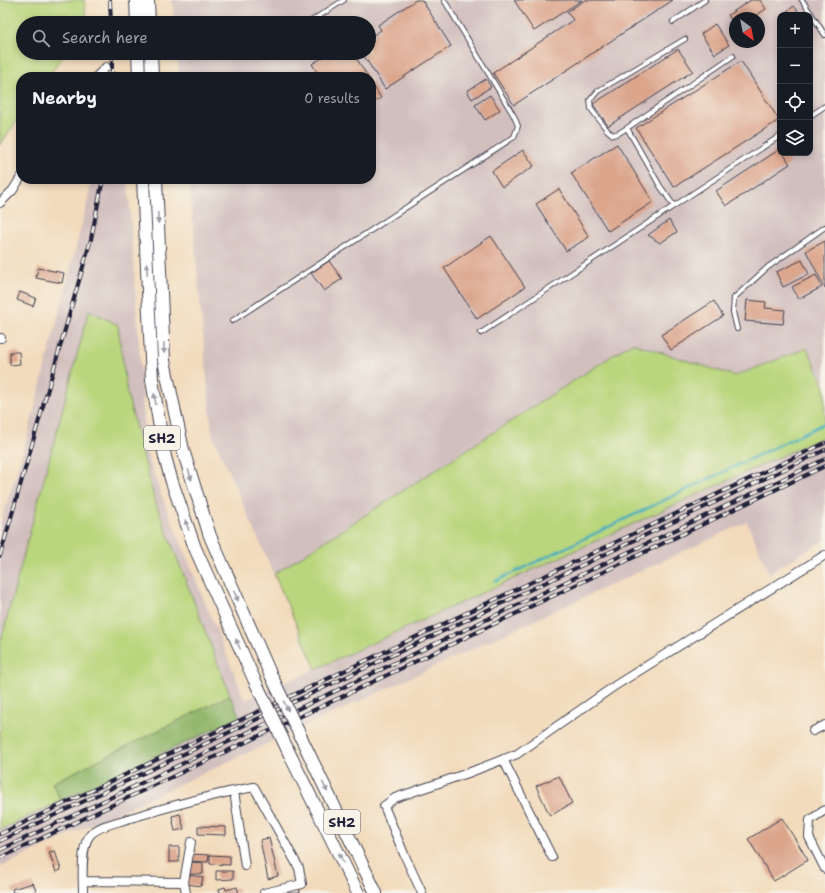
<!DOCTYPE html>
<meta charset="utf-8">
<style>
:root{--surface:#171b24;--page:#242831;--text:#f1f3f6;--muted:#9ea1a6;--line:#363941}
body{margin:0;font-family:"Shantell Sans",sans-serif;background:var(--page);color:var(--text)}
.controls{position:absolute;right:12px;top:12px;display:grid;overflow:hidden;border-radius:8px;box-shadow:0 2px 6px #0003}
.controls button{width:36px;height:36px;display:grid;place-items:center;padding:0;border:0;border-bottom:1px solid var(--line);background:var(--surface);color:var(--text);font:20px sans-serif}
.compass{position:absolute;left:729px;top:12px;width:36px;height:36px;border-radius:50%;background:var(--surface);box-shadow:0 2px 6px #0003;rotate:148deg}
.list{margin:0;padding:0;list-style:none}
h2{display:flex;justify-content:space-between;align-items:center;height:52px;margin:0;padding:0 16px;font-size:17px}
h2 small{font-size:13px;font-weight:400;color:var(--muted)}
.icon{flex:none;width:22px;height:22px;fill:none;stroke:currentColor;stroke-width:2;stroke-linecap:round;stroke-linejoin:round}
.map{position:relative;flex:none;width:825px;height:893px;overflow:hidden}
.search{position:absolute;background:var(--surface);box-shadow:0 2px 6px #0003;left:16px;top:16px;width:360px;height:44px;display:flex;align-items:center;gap:10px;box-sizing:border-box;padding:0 14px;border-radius:22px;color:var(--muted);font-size:15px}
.panel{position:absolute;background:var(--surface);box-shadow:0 2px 6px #0003;left:16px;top:72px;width:360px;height:112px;border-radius:16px}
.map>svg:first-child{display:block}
</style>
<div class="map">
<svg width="825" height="893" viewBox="0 0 825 893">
<rect width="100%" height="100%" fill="#f7f3e8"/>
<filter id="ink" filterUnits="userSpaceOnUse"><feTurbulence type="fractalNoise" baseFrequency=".025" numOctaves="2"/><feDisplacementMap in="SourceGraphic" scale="8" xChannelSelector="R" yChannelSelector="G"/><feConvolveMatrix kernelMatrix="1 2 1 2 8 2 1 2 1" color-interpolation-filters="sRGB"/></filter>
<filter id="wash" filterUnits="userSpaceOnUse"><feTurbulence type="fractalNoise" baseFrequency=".012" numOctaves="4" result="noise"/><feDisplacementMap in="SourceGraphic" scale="16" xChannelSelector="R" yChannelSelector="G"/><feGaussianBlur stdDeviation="0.9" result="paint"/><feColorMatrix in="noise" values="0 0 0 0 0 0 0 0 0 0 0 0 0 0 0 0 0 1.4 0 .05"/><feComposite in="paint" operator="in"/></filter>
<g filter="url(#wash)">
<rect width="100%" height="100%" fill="#f2dbbc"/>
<path fill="#d1bfbe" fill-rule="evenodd" d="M172 0H825V540L769 573 747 522 0 867V525L27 438 86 208 92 179H128L146 451 162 497 245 700 316 669 212 434 189 179H371V77H179L177 53H369V23H174ZM780 15H810V153H780ZM735 18H759V42H735Z"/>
<path fill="#bad67d" stroke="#6e7c5c" d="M0 0H84L87 22 86 23H23V53H65L48 77H21V115L0 145Z
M89 310 118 325 127 393 155 501 230 695 52 783 61 801 0 830V644Z
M632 343 735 376 807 348 825 387V436L316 669 274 574Z"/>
<path fill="#93b76c" stroke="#5a6c54" d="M230 695 240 717 61 801 52 783Z"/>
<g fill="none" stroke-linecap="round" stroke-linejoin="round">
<path stroke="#3dabbc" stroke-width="2.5" d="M496 581 825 423"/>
</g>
<g id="blocks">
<path fill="#dca68d" d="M416 0H422L451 46 385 89 362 53H369V38L381 30 378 25Z
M514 0H582L534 31Z
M585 0H673L514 105 493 73 573 20 567 12Z
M751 0H760L766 9 752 18H735V25L728 15Z
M794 6 801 15H782Z
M715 24 729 45 715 54 701 34Z
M678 49 693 71 608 126 593 104Z
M330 53H353L368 77H320L312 64Z
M741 61 779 120 674 187 636 128Z
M486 79 491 87 472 99 467 91Z
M371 82 381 98 371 104Z
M490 95 500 110 485 120 475 105Z
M617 144 653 202 608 231 571 173Z
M780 149V153H783L790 164 726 206 716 191Z
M523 150 534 166 502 187 492 171Z
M559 189 589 237 566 251 536 204Z
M669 220 677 232 660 243 648 235Z
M491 236 525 287 477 319 444 268Z
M825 241V288L806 251Z
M802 260 809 274 783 287 776 272Z
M329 261 342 279 324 291 311 273Z
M38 268 64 273 62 283 36 278Z
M816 275 822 287 799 299 792 287Z
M20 292 36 298 33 306 17 300Z
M747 300 766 302 765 308 785 310 783 324 745 321Z
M714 301 723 316 671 350 661 335Z
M10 352H19L20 364 10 365Z
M559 776 572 803 550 816 536 786Z
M180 814 184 829 175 831 172 816Z
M782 818 808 860 774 881 748 839Z
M198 826 226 827V835L198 834Z
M269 838 278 876 268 879 260 840Z
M169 847H179V862H169Z
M55 851 61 870 56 872 49 852Z
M192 854 209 855 208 862 191 861Z
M210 855 230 856V865L210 864Z
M189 862 203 863V874H188Z
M216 871H233V879L216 880Z
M188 875 203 877 201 886 187 884Z
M33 883 36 891 30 893H13L12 889Z
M225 887 226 890 237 887 239 893H220L219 889Z
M299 887 300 893H279Z"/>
</g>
</g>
<g filter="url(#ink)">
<use href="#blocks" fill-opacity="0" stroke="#413e4e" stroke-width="1"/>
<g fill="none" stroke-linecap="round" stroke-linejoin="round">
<g stroke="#413e4e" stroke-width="6">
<path id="lane" d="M802 0 825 35
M673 22 705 0
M308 23 344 0
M810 116 825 106
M627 128 619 133 613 135 607 130 591 109 590 100 598 91 685 39
M674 206 660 186 627 128 733 56
M232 321 514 137 518 126 514 116 444 0
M737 329 733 312 734 298 768 267 825 227
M481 333 780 136"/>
</g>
<g stroke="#413e4e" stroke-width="10">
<path id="street" d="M96 77 106 67
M0 203 13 190 21 177
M0 338H1
M813 731 825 725
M503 759 552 857
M234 791 245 866
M825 810 810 820 809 837 825 869
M83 881 184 882 191 842
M184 882 186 893
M83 893C83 879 80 844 91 834 99 826 114 823 124 820 167 807 210 795 254 787L299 868 302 884 264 893
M422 893 404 854 384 806 395 798 468 773 517 754 616 685 825 555"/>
</g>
<g stroke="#413e4e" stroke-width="14">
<path id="primary" d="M136 0 137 23
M148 0 149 23
M138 53 139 77
M151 53 152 77
M143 179 152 380 165 457 172 482 195 548 254 679
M156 179 164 361 183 450 210 536 269 671
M308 752 376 893
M292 759 358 893"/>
</g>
<use href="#lane" stroke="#fff" stroke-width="4"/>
<use href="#street" stroke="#fff" stroke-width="8"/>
<use href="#primary" stroke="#fff" stroke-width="12"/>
<g stroke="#22223b" stroke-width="4">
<path id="rail" d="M110 0 111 23
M112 77V53
M0 556 91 239 103 179
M0 834 825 443
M0 841 825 450
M0 850 825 459
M0 858 316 709 825 466"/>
</g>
<use href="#rail" stroke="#f7f3e8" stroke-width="2.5" stroke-dasharray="8" stroke-linecap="butt"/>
<g stroke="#413e4e" stroke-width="14" stroke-linecap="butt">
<path id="primary-bridge" d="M269 671 308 752
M254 679 292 759"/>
</g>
<use href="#primary-bridge" stroke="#fff" stroke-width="12"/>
</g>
<defs><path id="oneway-solid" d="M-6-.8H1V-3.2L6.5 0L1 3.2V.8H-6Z"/></defs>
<g fill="#9c9ca7">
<use href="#oneway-solid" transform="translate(158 218) rotate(88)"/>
<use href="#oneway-solid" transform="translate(147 269) rotate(-93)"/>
<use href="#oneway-solid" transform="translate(164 348) rotate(88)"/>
<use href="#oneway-solid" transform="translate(155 399) rotate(-99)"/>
<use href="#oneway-solid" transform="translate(190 475) rotate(73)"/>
<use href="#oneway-solid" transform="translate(187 525) rotate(-109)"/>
<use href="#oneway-solid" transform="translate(236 596) rotate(66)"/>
<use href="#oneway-solid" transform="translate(238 644) rotate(-114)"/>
<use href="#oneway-solid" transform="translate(286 706) rotate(64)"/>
<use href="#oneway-solid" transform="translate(325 787) rotate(64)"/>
<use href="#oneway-solid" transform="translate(341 858) rotate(-116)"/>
</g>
</g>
<g text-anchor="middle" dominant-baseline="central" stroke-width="3" stroke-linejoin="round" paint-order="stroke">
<g fill="#f7f3e8" stroke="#62616f" stroke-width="1">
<rect x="144" y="426" width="36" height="24" rx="3"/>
<rect x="324" y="810" width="36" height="24" rx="3"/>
</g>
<g font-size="14" font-weight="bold" fill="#22223b">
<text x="162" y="438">SH2</text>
<text x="342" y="822">SH2</text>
</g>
</g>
</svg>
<div class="controls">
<button>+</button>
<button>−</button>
<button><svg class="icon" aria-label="locate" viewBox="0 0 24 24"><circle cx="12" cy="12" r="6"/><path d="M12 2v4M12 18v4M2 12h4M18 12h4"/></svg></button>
<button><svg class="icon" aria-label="layers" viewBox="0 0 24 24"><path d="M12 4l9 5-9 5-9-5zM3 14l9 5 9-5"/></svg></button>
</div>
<svg class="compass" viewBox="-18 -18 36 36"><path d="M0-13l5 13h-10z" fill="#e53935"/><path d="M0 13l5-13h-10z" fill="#9ea1a6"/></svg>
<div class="search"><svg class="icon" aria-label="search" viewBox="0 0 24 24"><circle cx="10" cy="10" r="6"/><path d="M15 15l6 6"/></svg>Search here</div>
<section class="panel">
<h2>Nearby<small>0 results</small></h2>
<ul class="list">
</ul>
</section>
</div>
